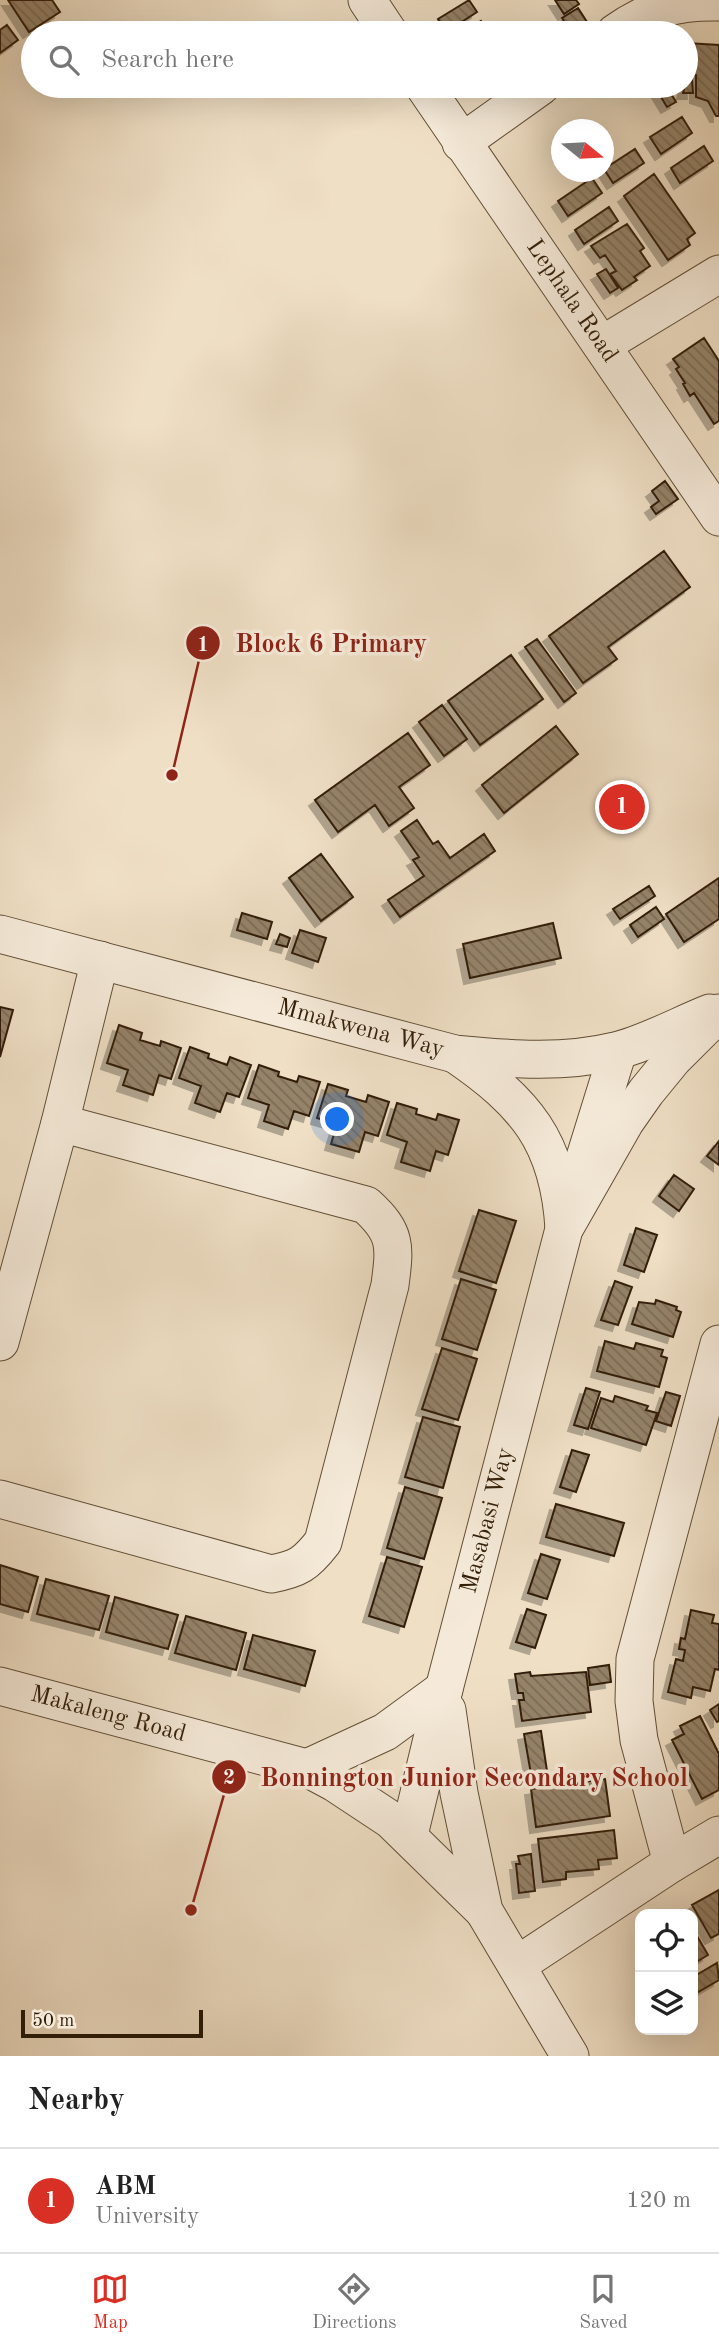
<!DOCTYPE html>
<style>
:root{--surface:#fff;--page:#f2f2f2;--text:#222;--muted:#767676;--line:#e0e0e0;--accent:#d93025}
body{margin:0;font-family:"Old Standard TT",serif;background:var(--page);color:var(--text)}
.controls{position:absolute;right:21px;bottom:21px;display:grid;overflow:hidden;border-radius:14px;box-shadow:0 7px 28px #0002}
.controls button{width:63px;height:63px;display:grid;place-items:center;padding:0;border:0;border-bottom:2px solid var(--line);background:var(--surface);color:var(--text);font:35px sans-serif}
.compass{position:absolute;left:551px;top:119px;width:63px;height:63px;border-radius:50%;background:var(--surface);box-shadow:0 7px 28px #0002;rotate:108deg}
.scale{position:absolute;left:21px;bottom:18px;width:182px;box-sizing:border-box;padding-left:7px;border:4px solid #331f08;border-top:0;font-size:19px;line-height:24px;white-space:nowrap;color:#331f08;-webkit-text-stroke:5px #f5ead9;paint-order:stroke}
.you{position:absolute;left:338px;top:1120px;width:24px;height:24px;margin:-18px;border:5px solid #fff;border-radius:50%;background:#1a73e8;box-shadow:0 0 0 10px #1a73e833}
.badge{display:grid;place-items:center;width:46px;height:46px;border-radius:50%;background:var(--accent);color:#fff;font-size:23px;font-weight:700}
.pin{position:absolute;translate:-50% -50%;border:4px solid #fff;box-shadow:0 2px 7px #0006}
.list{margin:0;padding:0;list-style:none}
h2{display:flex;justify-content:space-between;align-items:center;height:91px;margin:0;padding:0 28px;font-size:30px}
h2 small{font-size:23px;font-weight:400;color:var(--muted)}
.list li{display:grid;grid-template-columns:46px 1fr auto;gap:21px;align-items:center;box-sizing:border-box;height:105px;padding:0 28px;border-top:2px solid var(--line)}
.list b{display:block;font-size:26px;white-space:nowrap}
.list p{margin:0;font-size:23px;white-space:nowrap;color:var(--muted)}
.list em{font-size:23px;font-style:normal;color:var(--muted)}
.icon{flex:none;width:38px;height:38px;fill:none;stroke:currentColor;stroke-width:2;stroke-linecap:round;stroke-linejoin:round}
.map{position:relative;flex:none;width:719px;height:2056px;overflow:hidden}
.search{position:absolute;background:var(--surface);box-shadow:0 7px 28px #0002;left:21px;right:21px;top:21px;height:77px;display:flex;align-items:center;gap:18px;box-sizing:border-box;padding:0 24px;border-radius:38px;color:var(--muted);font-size:26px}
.sheet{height:196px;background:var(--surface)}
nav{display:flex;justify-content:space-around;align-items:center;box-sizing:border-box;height:98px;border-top:2px solid var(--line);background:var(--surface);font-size:19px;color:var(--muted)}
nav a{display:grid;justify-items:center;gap:4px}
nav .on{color:var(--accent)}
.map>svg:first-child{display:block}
</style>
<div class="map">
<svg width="719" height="2056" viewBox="0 0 719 2056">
<defs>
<pattern id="building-back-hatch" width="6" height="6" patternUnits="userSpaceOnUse" patternTransform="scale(1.75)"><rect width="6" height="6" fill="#95836a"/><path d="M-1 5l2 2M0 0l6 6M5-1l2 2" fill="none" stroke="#7a6b55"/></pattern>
<filter id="shadow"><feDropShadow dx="-6" dy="6" stdDeviation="0" flood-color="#0004"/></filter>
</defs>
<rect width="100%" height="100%" fill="#efdfc5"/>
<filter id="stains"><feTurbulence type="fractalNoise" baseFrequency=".00286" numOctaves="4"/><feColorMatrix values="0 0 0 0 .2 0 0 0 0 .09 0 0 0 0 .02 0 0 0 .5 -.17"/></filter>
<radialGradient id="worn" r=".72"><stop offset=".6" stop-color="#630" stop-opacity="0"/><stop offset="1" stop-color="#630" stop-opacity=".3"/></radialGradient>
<path fill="url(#building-back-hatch)" stroke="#331f08" stroke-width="2" filter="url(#shadow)" d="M8 0H52L60 12 29 32Z
M469 0 477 12 446 32 438 19Z
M555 0H576L579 4 564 14Z
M578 8 587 22 571 32 562 18Z
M481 21 489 33H463Z
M7 25 18 40 0 53V30Z
M686 43 719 45V116H716L708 101 696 97V75L686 76Z
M692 80 693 93H683L686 81Z
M667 87 676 102 667 107 658 92Z
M682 117 692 133 661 154 650 137Z
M704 146 713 161 680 183 671 168Z
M635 149 644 163 613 183 604 169Z
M654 174 695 233 687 239 690 245 668 260 624 196Z
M592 178 602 193 568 216 558 201Z
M609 207 618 221 584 244 575 230Z
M627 224 644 248 640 251 650 266 634 277 637 280 622 290 610 274 616 271 605 255 600 258 591 246Z
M606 269 618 288 610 293 597 274Z
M704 338 719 361V421L714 424 694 393 690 396 683 384 685 383 676 369 679 367 673 359Z
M665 481 678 499 656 514 651 507 659 501 652 491Z
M664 551 690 587 608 647 617 659 583 683 549 636Z
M537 639 576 693 564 702 525 647Z
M511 655 543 699 480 745 448 701Z
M442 705 467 739 444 756 419 722Z
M556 726 578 754 504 813 482 785Z
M408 733 430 765 399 787 414 808 389 826 375 805 338 832 315 800Z
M417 820 433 844 438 841 450 858 484 834 495 851 400 917 388 900 424 876 413 860 419 857 401 831Z
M321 854 353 897 321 921 289 878Z
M719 878V919L684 942 666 914Z
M649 886 655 896 620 919 613 909Z
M656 907 664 919 638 937 630 925Z
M242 913 272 922 267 939 237 930Z
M553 923 561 958 470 978 463 944Z
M300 930 326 938 318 962 292 953Z
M280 934 290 938 287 947 276 944Z
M0 1007 13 1010 0 1057Z
M119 1025 142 1033 140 1040 160 1046 161 1041 181 1048 171 1079 159 1075 153 1095 123 1085 128 1070 107 1063Z
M190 1047 209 1054 208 1058 227 1065 230 1057 251 1065 239 1097 227 1093 220 1112 195 1103 201 1086 179 1078Z
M259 1065 279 1072 278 1076 297 1082 299 1076 320 1082 309 1116 294 1111 288 1129 264 1121 269 1105 248 1098Z
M328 1084 348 1090 346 1096 366 1102 368 1095 389 1102 378 1136 365 1132 359 1152 331 1144 337 1124 317 1118Z
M397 1103 417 1109 416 1114 436 1120 438 1114 459 1120 448 1155 436 1151 430 1171 401 1162 407 1142 387 1135Z
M719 1141V1165L707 1156Z
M674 1175 694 1189 679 1211 659 1196Z
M479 1210 516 1221 496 1283 459 1271Z
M636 1228 657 1235 644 1272 624 1265Z
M461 1279 496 1290 477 1350 442 1339Z
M615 1281 632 1287 618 1325 601 1320Z
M656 1300 677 1307 676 1310 681 1312 673 1337 632 1324 639 1302 655 1304Z
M605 1341 634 1349 636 1343 663 1350 661 1356 667 1358 659 1387 597 1371Z
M442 1348 477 1359 458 1420 422 1409Z
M586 1388 600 1392 588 1429 574 1425Z
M666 1392 680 1396 671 1426 656 1421Z
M615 1396 648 1406 646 1410 657 1413 646 1445 591 1428 601 1398 613 1402Z
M423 1417 460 1427 443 1488 405 1477Z
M572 1450 589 1455 576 1492 560 1487Z
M405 1487 442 1498 424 1559 387 1548Z
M556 1504 624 1523 614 1556 546 1537Z
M541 1554 560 1560 547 1599 528 1593Z
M387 1557 422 1567 404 1627 369 1616Z
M0 1565 38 1577 28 1612 0 1604Z
M46 1579 109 1596 99 1630 37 1614Z
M115 1597 178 1615 168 1649 106 1632Z
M527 1609 546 1615 535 1648 516 1642Z
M691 1610 714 1615 712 1623 719 1624V1670L715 1669 710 1691 693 1687 691 1698 668 1692 676 1659 683 1661 685 1650 679 1649 681 1638 685 1639Z
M186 1616 246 1633 236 1670 175 1653Z
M253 1635 315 1651 305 1686 244 1669Z
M609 1665 611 1682 590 1685 588 1668Z
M530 1672 531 1676 586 1672 591 1712 522 1721 519 1700H524L523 1693H518L515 1674Z
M719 1704V1721L717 1722 710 1710Z
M700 1716 719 1754V1790L702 1799 672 1740 684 1734 680 1726Z
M541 1731 547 1771 531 1774 524 1734Z
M605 1779 610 1816 536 1827 531 1789Z
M614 1830 617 1858 598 1860 599 1869 566 1872V1879L543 1882 538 1839Z
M531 1854 535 1891 519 1893 516 1864H520L518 1856Z
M719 1890V1934L711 1938 692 1905Z
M693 1929 708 1955 693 1964Z
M717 1963 719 1980 693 1995V1977Z"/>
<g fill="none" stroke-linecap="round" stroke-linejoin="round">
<g stroke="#624f37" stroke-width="39">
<g id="minor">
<path d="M367 0 389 33"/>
<path d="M615 33C649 9 677 1 719 2"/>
<path id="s1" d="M424 86 719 517"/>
<path d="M461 143 541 86"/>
<path d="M602 345 719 274"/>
<path id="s2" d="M0 934 455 1054C509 1059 562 1064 615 1051 643 1045 682 1024 710 1013"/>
<path d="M455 1054C525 1102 559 1141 564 1229"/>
<path d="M582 1167 618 1051"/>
<path d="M0 1342 60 1123 100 960"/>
<path d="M0 1499 271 1574C298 1569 306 1564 323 1542L390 1285C395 1246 397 1233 366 1205L60 1123"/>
<path id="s3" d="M0 1686 307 1768 335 1783 391 1820 484 1911"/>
<path d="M447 1710 459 1793 484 1911 570 2056"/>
<path d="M307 1768 385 1732 444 1689"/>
<path id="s4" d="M409 1835 444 1689 564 1229 625 1122 646 1092 673 1059 719 1013"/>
<path d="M672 1863 639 1740 634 1701 635 1659 719 1344"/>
<path d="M517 1965 672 1863 719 1835"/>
</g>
</g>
<use href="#minor" stroke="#f5ead9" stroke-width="37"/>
</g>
<g text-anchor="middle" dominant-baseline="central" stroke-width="7" stroke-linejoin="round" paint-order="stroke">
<g font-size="24" fill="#331f08" stroke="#f5ead9">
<text stroke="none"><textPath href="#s1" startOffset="261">Lephala Road</textPath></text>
<text stroke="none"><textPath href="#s2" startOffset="373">Mmakwena Way</textPath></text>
<text stroke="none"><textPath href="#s4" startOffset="324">Masabasi Way</textPath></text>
<text stroke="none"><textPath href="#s3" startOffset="112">Makaleng Road</textPath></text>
</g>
</g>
<path fill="none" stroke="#8f2418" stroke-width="2.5" d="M172 775L203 643M191 1910L229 1777"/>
<g fill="#8f2418" stroke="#f5ead9" stroke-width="2.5">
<circle cx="172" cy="775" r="7"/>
<circle cx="191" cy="1910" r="7"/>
<circle cx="203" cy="643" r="18"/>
<circle cx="229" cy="1777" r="18"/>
</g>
<g font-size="21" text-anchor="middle" font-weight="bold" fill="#fff">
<text x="203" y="651">1</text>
<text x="229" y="1784">2</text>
</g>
<g font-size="26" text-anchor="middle" font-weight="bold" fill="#8f2418" stroke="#f5ead9" stroke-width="7" stroke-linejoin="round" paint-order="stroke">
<text x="331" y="652">Block 6 Primary</text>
<text x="474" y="1786">Bonnington Junior Secondary School</text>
</g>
<rect width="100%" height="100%" filter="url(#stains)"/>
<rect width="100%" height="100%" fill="url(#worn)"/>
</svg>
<div class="controls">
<button><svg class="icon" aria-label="locate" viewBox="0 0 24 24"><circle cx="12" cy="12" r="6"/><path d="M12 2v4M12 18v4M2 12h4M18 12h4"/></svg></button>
<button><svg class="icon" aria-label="layers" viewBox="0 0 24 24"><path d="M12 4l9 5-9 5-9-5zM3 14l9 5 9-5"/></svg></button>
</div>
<svg class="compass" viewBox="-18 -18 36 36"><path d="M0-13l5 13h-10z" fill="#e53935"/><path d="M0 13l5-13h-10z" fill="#767676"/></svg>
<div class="scale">50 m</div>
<div class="you"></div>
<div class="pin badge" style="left:622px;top:807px">1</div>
<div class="search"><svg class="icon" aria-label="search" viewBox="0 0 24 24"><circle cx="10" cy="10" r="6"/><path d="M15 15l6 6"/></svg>Search here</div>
</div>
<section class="sheet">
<h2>Nearby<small></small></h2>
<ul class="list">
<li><span class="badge">1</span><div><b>ABM</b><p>University</p></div><em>120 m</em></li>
</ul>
</section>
<nav>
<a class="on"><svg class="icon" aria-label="map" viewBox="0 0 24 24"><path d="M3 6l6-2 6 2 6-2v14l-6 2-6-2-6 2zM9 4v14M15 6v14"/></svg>Map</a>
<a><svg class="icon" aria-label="directions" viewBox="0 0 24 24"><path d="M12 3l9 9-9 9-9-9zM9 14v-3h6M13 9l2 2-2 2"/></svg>Directions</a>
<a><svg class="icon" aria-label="saved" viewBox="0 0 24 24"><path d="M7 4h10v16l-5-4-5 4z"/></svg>Saved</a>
</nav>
